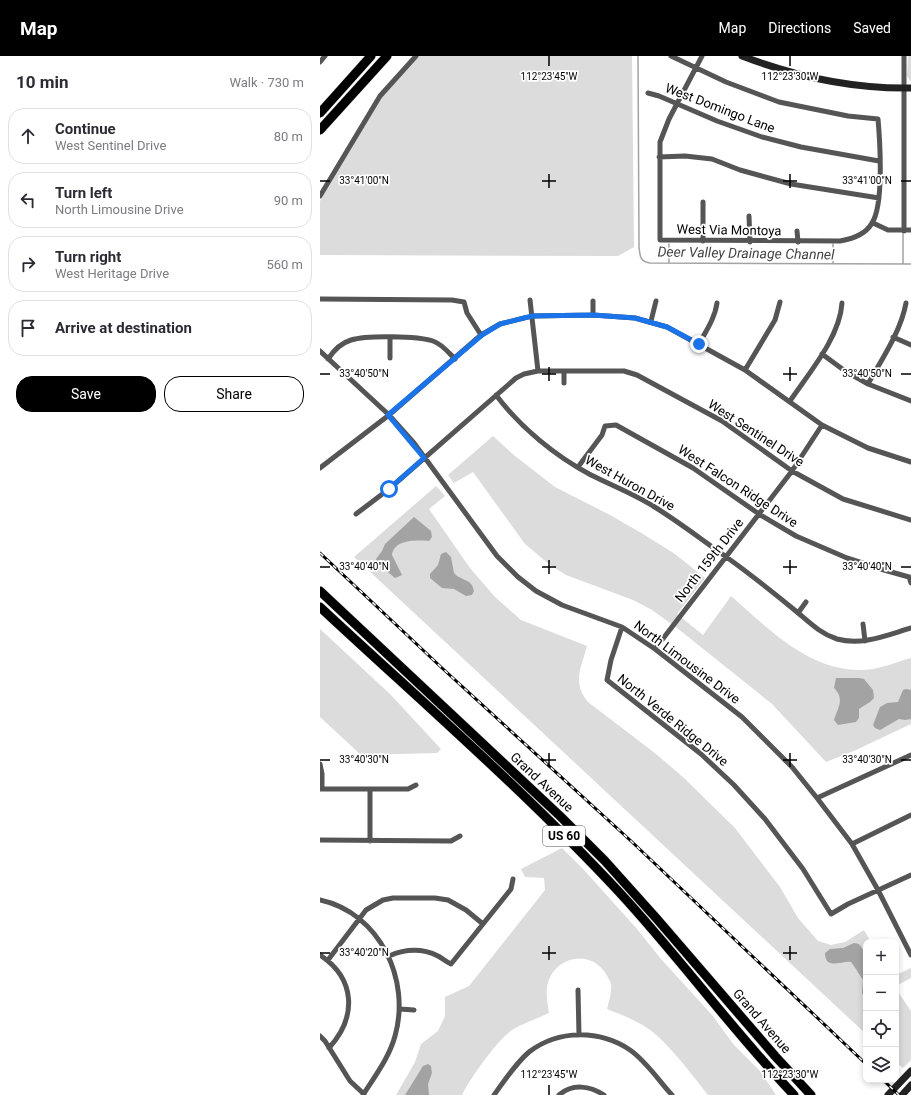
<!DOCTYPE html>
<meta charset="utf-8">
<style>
:root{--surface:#fff;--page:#f2f2f3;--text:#2b2b33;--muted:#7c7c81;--line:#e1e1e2;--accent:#000}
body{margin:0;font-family:Roboto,sans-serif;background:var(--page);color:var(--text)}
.controls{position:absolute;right:12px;bottom:12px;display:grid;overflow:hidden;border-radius:8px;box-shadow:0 2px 6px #0003}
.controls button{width:36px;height:36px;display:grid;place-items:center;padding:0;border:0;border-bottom:1px solid var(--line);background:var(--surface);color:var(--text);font:20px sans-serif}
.stop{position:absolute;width:12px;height:12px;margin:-9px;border:3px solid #1a73e8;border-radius:50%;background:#fff}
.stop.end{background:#1a73e8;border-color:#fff;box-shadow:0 1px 4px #0008}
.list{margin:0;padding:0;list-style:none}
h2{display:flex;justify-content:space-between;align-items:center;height:52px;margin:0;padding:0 16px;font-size:17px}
h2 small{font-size:13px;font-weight:400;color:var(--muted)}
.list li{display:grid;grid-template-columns:26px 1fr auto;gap:12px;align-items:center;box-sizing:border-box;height:56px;margin:0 8px 8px;padding:0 8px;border:1px solid var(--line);border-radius:16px}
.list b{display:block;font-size:15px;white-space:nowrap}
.list p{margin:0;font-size:13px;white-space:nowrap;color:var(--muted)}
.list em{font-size:13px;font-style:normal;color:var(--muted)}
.actions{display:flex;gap:8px;padding:12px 16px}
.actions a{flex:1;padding:9px 0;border:1px solid var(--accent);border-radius:16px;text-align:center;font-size:14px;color:var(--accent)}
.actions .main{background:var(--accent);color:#fff}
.icon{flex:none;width:22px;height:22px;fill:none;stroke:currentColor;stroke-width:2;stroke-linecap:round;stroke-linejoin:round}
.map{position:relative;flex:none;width:591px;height:1039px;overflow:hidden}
header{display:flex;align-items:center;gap:24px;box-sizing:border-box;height:56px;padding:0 20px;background:var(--accent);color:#fff}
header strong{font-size:19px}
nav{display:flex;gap:22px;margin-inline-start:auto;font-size:14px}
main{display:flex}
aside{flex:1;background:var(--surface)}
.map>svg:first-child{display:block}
</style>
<header>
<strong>Map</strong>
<nav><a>Map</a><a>Directions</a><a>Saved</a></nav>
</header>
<main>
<aside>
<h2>10 min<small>Walk · 730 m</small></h2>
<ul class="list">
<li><svg class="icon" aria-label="ahead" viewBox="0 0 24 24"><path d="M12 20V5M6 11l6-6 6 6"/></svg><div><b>Continue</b><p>West Sentinel Drive</p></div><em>80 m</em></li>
<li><svg class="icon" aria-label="left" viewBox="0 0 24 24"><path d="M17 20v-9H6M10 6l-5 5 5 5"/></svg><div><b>Turn left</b><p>North Limousine Drive</p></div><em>90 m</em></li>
<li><svg class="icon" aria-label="right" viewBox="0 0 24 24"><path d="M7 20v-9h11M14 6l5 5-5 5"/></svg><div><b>Turn right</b><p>West Heritage Drive</p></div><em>560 m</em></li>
<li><svg class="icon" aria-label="arrive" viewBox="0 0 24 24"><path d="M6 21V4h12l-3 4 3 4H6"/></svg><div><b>Arrive at destination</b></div></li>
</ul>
<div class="actions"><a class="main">Save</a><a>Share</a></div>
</aside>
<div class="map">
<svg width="591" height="1039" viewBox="0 0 591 1039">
<rect width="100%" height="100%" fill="#fff"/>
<path fill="#dcdcdc" d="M98 0H312L314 191 298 200 0 199V145L62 41Z
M588 0H591V26L587 20Z
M173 380 195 400 235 431 290 459 323 478 355 498 385 522 357 558 383 579 411 540C451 575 495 621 553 613 565 611 579 605 591 602V668L536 694 506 706 452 648 357 572 332 554 313 544 246 519 230 509 205 488 153 416 134 427 128 419Z
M116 430 125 440 109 453 150 512 175 541 201 564 267 590C261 612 252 627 268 646L336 698 364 722 415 772 460 831 478 862 498 885 511 889 525 886 544 874 551 886H546V978L34 501Z
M0 573 70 638 121 693 117 697 41 699 0 661Z
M242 792 264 814 317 873 341 903 392 959 414 989 440 1015 456 1039H388C373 1020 344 981 324 970 313 963 299 958 287 953 289 945 292 936 291 928 290 924 286 918 284 915 266 891 230 904 227 932 226 940 228 950 229 957 217 963 203 967 192 974 176 986 151 1021 142 1039H76L95 1006 101 988 118 975 125 960V941L149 930 225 834 224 822 205 821 201 813Z
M591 912V922L576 930V919Z
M576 933 591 955V1004L583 1012 576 1006Z"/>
<path fill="#a3a3a3" d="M94 461 111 475 112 481 109 485C97 484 74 483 72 499L82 519 80 520 75 522 64 513 58 510 56 503 62 495 65 488Z
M126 496 131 501 134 517 137 520 149 526 152 529 154 535 152 539 146 540 134 533 122 532 110 522V518L118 509 121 498Z
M516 622H539L544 623 553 634 554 642 550 646 539 653V662L536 666 518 669 514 664C518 651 525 643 514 632Z
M586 633 591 634V663L585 664 579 663 560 674 555 672 553 669 560 651 567 647 578 646 583 634Z
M534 887 539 888 546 898V942L542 937 543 924C542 922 532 907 531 906 523 904 505 915 505 897L510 893 523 892Z
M108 1008 111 1010 112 1017 108 1028 109 1039H85L103 1010Z"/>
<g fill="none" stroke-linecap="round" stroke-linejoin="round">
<path stroke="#a3a3a3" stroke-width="1.5" d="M318 0 319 191C320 200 320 206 330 207L591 208
M349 188V206
M513 208V188
M583 208V178"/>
<g stroke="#dbdbdb" stroke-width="10">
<path id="highway" d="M0 57 51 0
M0 74 67 0
M0 535 240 760 285 805 337 863 455 1000 491 1039
M0 551C101 645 206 736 300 837 360 902 413 975 474 1039"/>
</g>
<path stroke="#555" stroke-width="5" d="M351 0 406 26 459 46 528 60 558 63C560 86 564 149 552 167 546 178 532 183 520 185L340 184V86L349 63 382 0
M584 0V175
M0 6 5 0
M328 37 339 40 397 65 442 81 481 91 559 105
M339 101 365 100 392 103 420 114 471 128 559 142
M0 140 60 40 96 0
M383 146V185
M429 160 430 186
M553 167 568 174H591
M477 175 478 186
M0 243 132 244 144 246 147 257 161 279
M210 244 218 315
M273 259V245
M331 265 336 245
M573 281 591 289
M379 288C386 275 395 262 397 247
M0 295 69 359 94 387 177 500 198 521 216 535 242 549 302 571 335 593 422 661 472 711 497 742 532 788 558 834 591 899
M502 298 525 315 548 328 591 345
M70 302V282
M8 303C14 294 21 287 31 284 47 279 98 280 113 285 122 288 129 297 135 303
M425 314 455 264 460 246
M244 327V315
M548 328C562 303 581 275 586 247
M176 339C200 371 235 400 271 419 291 429 314 438 333 450 358 465 382 484 405 500 430 518 454 537 477 556 490 567 501 578 517 583 542 590 567 579 591 572
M470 345C489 317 520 281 522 247
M258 411 282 379 285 370 296 369 373 412 439 458 476 480 527 502 564 514 589 521 591 527
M0 412 69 359 161 279 180 268 212 260 273 259 315 262 347 271 425 314 502 369 548 392 591 406
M36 458 69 433 196 322 204 318 218 315H304L317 319 402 365 472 415 523 443 591 464
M478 557 486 546
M543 568 545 585
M302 571 291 604 287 624 381 698 414 729 445 763 483 813 511 858 528 848 591 819
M335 593 472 415 502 369
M0 708 2 718V733
M0 733H88L96 729
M50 734V785
M497 742 591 699
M0 784 131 785 140 780
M532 788 591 759
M0 844C60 857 91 924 75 980 69 1002 55 1020 43 1039
M0 899C36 923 37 961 9 992
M69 900C85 893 102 892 118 900 122 902 126 906 131 908L191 833 193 823
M8 904 46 854 63 844 73 842H115L128 844 146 854 163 868
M258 934 259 979
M80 953 94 954
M0 980 5 985 30 1025 44 1038
M174 1039C185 1024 195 1008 209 996 239 973 280 974 310 994 325 1004 340 1026 352 1039
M239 1039C253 1027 270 1030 284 1039"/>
<path stroke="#222" stroke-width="7" d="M422 0C477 21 532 33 591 32
M568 1039 591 1015
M582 1039 591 1029"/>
<use href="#highway" stroke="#000" stroke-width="9"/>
<g stroke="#000" stroke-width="3">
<path id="rail" d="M0 497 122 612 311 785 546 1008
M563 1024 579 1039"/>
</g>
<use href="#rail" stroke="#fff" stroke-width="1.5" stroke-dasharray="4.5" stroke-linecap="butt"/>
</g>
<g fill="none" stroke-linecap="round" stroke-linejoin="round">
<path stroke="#1a73e8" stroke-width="5" d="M69 433 104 402 68 359 162 279 180 268 212 260 273 259 315 262 347 271 379 288"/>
</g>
<path fill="none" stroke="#000" stroke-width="1.5" d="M229 0V10M470 0V10M229 118V132M470 118V132M0 125H10M222 125H236M463 125H477M581 125H591M229 311V325M470 311V325M0 318H10M222 318H236M463 318H477M581 318H591M229 504V518M470 504V518M0 511H10M222 511H236M463 511H477M581 511H591M229 697V711M470 697V711M0 704H10M222 704H236M463 704H477M581 704H591M229 890V904M470 890V904M0 897H10M222 897H236M463 897H477M229 1029V1039M470 1029V1039"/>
<g text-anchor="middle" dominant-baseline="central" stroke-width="3.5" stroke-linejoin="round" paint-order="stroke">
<rect fill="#fff" stroke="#4c4c4c" stroke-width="1" x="223" y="770" width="42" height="20" rx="3"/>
<g font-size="12" font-weight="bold" fill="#000">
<text x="244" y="780">US 60</text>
</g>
<g font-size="13" fill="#000" stroke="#fff">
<text transform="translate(400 52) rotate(21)">West Domingo Lane</text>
<text transform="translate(409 174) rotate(1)">West Via Montoya</text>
<text transform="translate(436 377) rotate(33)">West Sentinel Drive</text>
<text transform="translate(310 427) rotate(29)">West Huron Drive</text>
<text transform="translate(418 430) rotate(33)">West Falcon Ridge Drive</text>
<text transform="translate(389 504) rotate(-52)">North 159th Drive</text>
<text transform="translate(367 606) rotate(37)">North Limousine Drive</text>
<text transform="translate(353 664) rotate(39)">North Verde Ridge Drive</text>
<text transform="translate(222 726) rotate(43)">Grand Avenue</text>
<text transform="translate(442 965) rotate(49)">Grand Avenue</text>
</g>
<g font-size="14" font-style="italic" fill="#444" stroke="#fff">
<text transform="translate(426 197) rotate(1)">Deer Valley Drainage Channel</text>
</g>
</g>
<g font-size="10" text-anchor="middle" fill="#000" stroke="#fff" stroke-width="3.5" stroke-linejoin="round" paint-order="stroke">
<text x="229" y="24">112°23'45"W</text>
<text x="470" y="24">112°23'30"W</text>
<text x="44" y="128">33°41'00"N</text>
<text x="547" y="128">33°41'00"N</text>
<text x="44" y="321">33°40'50"N</text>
<text x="547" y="321">33°40'50"N</text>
<text x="44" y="514">33°40'40"N</text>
<text x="547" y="514">33°40'40"N</text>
<text x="44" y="707">33°40'30"N</text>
<text x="547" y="707">33°40'30"N</text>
<text x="44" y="900">33°40'20"N</text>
<text x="229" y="1022">112°23'45"W</text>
<text x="470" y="1022">112°23'30"W</text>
</g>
</svg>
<div class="controls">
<button>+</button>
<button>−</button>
<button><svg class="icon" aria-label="locate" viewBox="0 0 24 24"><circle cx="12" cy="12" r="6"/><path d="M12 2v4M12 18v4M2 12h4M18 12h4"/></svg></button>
<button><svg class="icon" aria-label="layers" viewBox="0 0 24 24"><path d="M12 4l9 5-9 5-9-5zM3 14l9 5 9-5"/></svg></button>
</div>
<div class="stop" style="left:69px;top:433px"></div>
<div class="stop end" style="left:379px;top:288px"></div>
</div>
</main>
